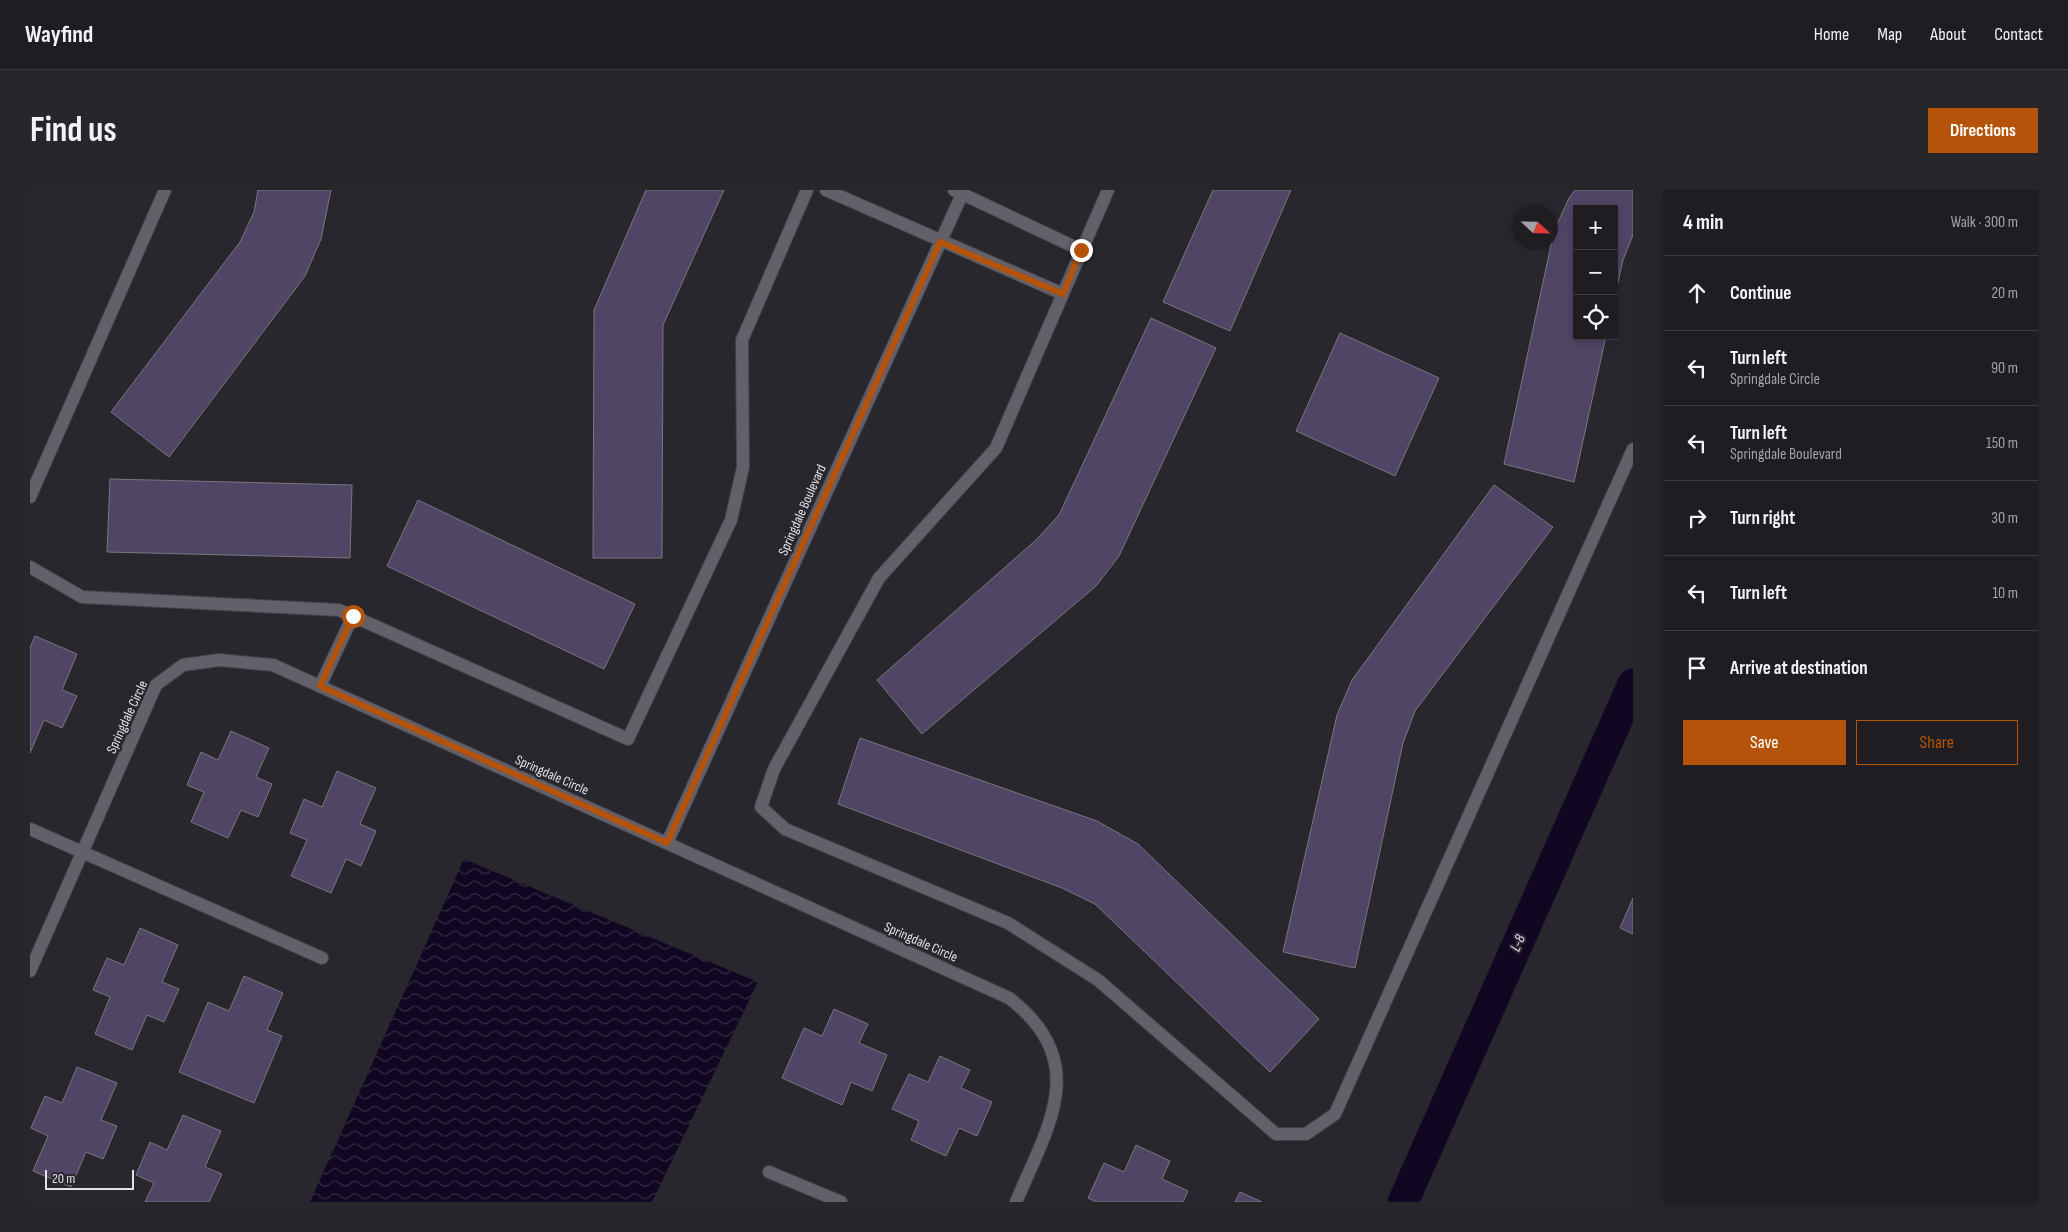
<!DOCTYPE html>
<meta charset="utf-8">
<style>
:root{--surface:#1f1d22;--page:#27262a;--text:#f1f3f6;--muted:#a1a2a5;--line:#3c3b40;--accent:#b45309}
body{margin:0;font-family:"Sofia Sans Condensed",sans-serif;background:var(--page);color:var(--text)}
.controls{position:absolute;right:15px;top:15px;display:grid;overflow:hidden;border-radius:0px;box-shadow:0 2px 8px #0003}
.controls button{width:45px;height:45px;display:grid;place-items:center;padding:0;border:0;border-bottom:1px solid var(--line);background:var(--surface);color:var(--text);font:25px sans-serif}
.compass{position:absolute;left:1483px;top:15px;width:45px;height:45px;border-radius:50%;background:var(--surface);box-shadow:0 2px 8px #0003;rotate:112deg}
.scale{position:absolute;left:15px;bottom:12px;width:89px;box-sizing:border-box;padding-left:5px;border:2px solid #e3e2e6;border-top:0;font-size:14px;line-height:18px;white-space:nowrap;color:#e3e2e6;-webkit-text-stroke:4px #29272e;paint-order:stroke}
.stop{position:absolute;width:15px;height:15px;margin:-11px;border:4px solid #b45309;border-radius:50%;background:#fff}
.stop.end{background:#b45309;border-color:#fff;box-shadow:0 1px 5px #0008}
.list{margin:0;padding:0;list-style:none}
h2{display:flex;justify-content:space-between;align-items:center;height:65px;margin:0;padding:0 20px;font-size:21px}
h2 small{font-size:16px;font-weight:400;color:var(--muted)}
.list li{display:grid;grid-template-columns:32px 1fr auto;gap:15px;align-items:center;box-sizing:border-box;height:75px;padding:0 20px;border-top:1px solid var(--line)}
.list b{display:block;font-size:19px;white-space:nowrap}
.list p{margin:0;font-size:16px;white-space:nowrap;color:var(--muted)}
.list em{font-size:16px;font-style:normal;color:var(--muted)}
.actions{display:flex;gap:10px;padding:15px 20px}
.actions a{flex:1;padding:11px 0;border:1px solid var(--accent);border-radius:0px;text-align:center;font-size:18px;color:var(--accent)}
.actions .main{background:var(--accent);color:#fff}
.icon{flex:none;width:28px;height:28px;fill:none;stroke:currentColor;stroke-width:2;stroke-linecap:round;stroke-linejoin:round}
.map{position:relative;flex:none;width:1603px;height:1012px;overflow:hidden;border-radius:0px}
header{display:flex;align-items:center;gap:30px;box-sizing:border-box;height:70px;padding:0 25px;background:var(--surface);border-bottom:1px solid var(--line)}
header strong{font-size:24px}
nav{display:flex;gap:28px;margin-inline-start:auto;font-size:18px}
.intro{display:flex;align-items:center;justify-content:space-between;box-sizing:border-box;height:120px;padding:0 30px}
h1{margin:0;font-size:35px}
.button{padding:12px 22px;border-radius:0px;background:var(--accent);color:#fff;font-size:18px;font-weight:700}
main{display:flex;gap:30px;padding:0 30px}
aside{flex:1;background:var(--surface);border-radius:0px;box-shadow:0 2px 8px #0003}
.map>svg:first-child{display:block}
</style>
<header>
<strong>Wayfind</strong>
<nav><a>Home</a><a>Map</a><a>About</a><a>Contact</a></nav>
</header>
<div class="intro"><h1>Find us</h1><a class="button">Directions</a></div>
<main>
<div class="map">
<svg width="1603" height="1012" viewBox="0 0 1603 1012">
<defs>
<pattern id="water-waves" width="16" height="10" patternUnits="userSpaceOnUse" patternTransform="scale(1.25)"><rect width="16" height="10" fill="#120722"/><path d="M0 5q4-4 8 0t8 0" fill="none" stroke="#342b42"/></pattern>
</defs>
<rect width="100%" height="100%" fill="#29272e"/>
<path fill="url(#water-waves)" d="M434 669 728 792 622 1012H280Z"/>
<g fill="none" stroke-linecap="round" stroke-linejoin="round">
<path stroke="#120722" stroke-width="31" d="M1373 1012 1603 494"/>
</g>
<path fill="#504565" stroke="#79767f" d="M228 0H301L291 49 275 86 139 267 81 222 210 52 224 22Z
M616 0H694L633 135 632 368H563L564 120Z
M1183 0H1261L1200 141 1133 112Z
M1545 0H1603V45L1593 70 1584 110V19H1547V146H1576L1544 292 1474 274 1524 41 1539 8Z
M1121 128 1186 158 1089 366 1066 396 892 544 847 490 1006 350 1029 325Z
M1310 143 1409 188 1365 286 1266 241Z
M80 289 322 295 320 368 77 362Z
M1464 295 1523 337 1385 521 1373 553 1325 778 1253 762 1307 525 1322 490Z
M388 310 605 414 574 479 357 376Z
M5 446 47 464 32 500 47 506 32 538 14 530 0 563V458Z
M201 541 239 558 226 587 242 594 228 627 211 620 198 648 161 632 174 602 157 595 171 562 188 570Z
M830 548 1067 631 1108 654 1289 829 1240 882 1065 714 1032 698 808 614Z
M307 581 346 598 330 634 346 641 331 676 316 669 301 703 261 686 277 650 260 643 274 609 292 617Z
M1603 708V744L1590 738Z
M110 738 148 755 132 792 149 799 134 832 117 825 102 860 65 844 80 807 63 800 77 768 94 775Z
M214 786 253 803 237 840 252 846 224 913 149 882 178 812 199 821Z
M804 819 838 834 829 853 857 865 842 901 821 892 812 915 752 888 774 838 792 846Z
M910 866 940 880 931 898 962 912 947 946 929 938 916 966 881 950 889 931 862 919 879 884 898 892Z
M47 877 87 893 71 930 87 936 73 969 56 962 41 997 3 981 18 946 1 938 15 906 32 913Z
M153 925 191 941 175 977 192 984 179 1012H115L124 993 106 985 120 952 137 960Z
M1106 955 1140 971 1132 989 1158 1001 1153 1012H1066L1058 1008 1074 973 1094 982Z
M1210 1002 1232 1012H1205Z"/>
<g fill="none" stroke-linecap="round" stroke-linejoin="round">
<g stroke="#444249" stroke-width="14">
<path id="service" d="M796 0 1033 104
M924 0 1051 60
M1078 0 966 258 849 388 744 579 731 617 755 639 978 733 1068 790 1246 944H1276L1305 924 1603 259
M0 307 135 0
M0 377 52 407 309 420 598 549 701 330 713 277 712 150 777 0
M290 496 323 426
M0 639 292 768
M739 982 811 1012"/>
</g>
<g stroke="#444249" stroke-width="14">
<path id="minor" d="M637 653 934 0
M0 781 126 495 153 475 189 470 243 475 979 808C1062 872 1018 936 986 1012"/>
</g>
<use href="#service" stroke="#636069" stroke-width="12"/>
<use href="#minor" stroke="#636069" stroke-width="12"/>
</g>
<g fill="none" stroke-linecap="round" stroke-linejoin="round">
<path stroke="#b45309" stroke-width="6" d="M323 426 290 496 637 653 910 52 1033 104 1051 60"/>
</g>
<g text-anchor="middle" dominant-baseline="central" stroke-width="4.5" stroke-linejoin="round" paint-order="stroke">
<g font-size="14" fill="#e3e2e6" stroke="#29272e">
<text transform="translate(772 320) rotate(-66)">Springdale Boulevard</text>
<text transform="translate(97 527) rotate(-65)">Springdale Circle</text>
<text transform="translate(522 585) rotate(24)">Springdale Circle</text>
<text transform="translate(891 752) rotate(24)">Springdale Circle</text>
</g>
<g font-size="15" font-style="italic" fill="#e3d9fd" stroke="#29272e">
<text transform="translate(1488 753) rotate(-66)">L-8</text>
</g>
</g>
</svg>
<div class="controls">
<button>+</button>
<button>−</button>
<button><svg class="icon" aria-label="locate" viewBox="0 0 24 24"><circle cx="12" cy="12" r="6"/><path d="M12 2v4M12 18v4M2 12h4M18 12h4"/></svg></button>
</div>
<svg class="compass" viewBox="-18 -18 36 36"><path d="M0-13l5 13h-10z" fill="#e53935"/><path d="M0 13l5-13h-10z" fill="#a1a2a5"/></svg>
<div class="scale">20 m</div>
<div class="stop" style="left:323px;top:426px"></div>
<div class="stop end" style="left:1051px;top:60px"></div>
</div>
<aside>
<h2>4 min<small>Walk · 300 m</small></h2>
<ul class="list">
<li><svg class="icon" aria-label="ahead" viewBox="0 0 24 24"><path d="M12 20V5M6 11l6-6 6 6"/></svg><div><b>Continue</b></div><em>20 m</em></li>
<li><svg class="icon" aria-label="left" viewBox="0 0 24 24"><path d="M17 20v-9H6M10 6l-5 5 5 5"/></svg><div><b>Turn left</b><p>Springdale Circle</p></div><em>90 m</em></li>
<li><svg class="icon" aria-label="left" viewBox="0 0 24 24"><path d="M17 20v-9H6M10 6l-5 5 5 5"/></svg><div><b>Turn left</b><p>Springdale Boulevard</p></div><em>150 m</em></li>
<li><svg class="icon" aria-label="right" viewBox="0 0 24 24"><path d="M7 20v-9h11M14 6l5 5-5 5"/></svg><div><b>Turn right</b></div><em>30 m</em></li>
<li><svg class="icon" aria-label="left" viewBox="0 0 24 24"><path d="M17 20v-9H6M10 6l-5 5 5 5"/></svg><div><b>Turn left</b></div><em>10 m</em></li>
<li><svg class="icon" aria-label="arrive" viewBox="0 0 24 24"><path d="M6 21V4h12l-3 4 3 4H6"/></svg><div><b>Arrive at destination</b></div></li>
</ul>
<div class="actions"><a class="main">Save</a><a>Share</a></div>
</aside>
</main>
